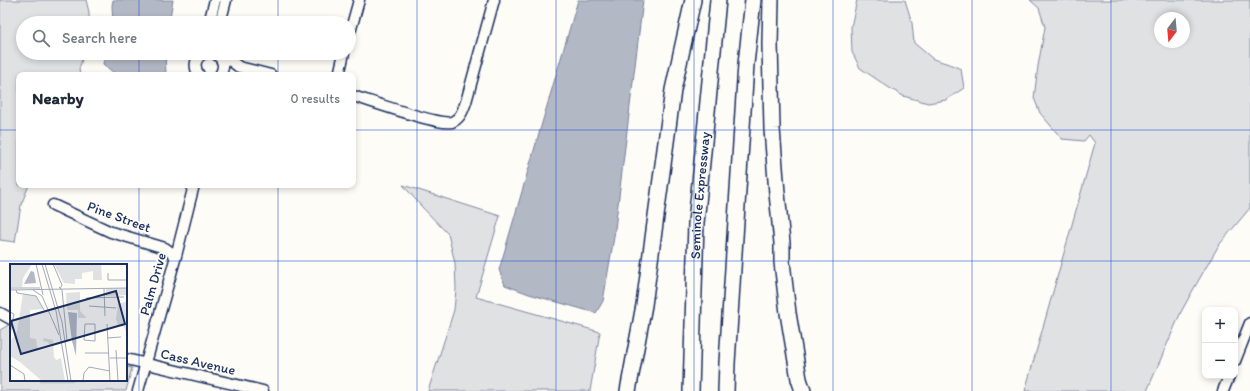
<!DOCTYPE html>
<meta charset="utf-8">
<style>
:root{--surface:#fff;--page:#f2f2f3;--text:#1f2937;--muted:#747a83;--line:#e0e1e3}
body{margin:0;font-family:Itim,sans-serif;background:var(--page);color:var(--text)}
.controls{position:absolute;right:12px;bottom:12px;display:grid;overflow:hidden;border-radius:8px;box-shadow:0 2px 6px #0003}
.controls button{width:36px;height:36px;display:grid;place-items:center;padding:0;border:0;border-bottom:1px solid var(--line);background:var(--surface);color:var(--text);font:20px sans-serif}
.compass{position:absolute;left:1154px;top:12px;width:36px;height:36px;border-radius:50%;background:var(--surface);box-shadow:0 2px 6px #0003;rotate:196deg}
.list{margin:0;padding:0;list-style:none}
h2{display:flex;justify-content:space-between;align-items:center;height:52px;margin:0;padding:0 16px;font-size:17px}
h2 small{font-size:13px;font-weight:400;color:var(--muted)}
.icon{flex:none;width:22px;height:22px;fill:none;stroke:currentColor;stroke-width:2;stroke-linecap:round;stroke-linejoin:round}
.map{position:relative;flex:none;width:1250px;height:391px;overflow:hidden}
.search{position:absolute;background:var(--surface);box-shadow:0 2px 6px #0003;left:16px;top:16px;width:340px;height:44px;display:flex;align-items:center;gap:10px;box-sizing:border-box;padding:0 14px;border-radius:22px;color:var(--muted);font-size:15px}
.panel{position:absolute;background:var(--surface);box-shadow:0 2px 6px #0003;left:16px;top:72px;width:340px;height:116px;border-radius:8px}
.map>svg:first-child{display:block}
</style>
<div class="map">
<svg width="1250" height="391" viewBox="0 0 1250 391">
<rect width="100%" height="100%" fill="#fdfcf7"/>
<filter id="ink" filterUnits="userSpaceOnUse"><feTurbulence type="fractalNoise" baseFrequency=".025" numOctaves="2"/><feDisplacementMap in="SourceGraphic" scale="8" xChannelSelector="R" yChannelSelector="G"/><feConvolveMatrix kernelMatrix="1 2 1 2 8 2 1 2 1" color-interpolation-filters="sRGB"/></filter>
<g filter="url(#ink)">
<path fill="#e0e1e3" stroke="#7e88a0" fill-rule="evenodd" d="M0 0H86L89 12V23H23V53H84L79 69 80 75H19V185H29L21 205 15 242 0 240Z
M857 0H905L912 23 914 43 933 59 949 64 961 69 964 88 946 100 928 103 903 96 888 87 860 68 852 52 851 27Z
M1030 0H1250V208L1219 245 1193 290 1181 312 1147 391H1025L1095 143 1089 135 1084 141 1062 139 1040 113 1034 98 1038 66 1045 27 1039 8ZM1160 18H1184V42H1160Z
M403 185 500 216 476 297 600 332 590 391H428L454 310 456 289 455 263 448 234 422 207Z
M10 324 11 325V380H126V367L132 368 126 391H0V330Z"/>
<path fill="#b3b8c5" stroke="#76819c" d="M113 0H173L169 23H113L112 6Z
M578 0H643L614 237 603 301 596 313 529 294 505 285 499 270Z
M105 53H165L166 75H120L114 73 103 64Z"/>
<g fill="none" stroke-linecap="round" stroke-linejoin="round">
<g stroke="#1b2f5e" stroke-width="13">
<path id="minor" d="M209 23 215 0
M220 23 226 0
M349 36 359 0
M216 54C224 60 225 67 220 75
M219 56 231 61 239 67 271 75
M199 75C193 66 195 57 205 53
M339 75 344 53
M353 96C370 101 440 126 452 122 461 118 463 110 466 102L494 0
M53 205 111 232 165 248 176 256
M0 313 11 319
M126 359 263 391
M1235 361 1250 323
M138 391 176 256 194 185
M1223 391 1229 376"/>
</g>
<g stroke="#1b2f5e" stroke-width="18">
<g id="highway">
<path d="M771 0 770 44 772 129 777 193 782 243V262L788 313 799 379 803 391"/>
<path d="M628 391 644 305 673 90 693 0"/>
<path id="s1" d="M691 391 696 223 718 0"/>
<path d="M726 391 727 363 746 64 753 0"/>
</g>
</g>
<use href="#minor" stroke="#fdfcf7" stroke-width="10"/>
<use href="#highway" stroke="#fdfcf7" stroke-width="15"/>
</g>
</g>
<path fill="none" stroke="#1d4ed8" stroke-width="1" stroke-opacity="0.55" d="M139 0V23M278 0V23M417 0V391M556 0V391M694 0V391M833 0V391M972 0V391M1111 0V391M139 53V75M278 53V75M0 130H19M353 130H1250M139 185V391M278 185V391M0 261H1250"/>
<g text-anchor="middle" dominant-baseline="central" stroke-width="4" stroke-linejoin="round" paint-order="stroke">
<g font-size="14" fill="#1b2f5e" stroke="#fdfcf7">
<text stroke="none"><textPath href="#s1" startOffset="196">Seminole Expressway</textPath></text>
<text transform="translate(119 217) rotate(20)">Pine Street</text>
<text transform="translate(153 284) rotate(-74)">Palm Drive</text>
<text transform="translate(198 362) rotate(13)">Cass Avenue</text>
</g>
</g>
<g transform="translate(10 264)">
<rect width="117" height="117" fill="#fdfcf7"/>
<path d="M0 0H22L13 14 12 23H0ZM44 0H91L92 16H83V7L72 9V15H65V20L54 19ZM96 24H117V31L96 32ZM70 28V47L77 54H68V46H57L56 29ZM13 30 26 32 33 45 20 46V74L26 75 27 83 31 85 41 83 38 78 33 77 34 74 43 76 44 93 46 96 51 94 55 117H32L10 98 0 92V78L7 68ZM117 35 116 43 117 70 114 63 108 62 106 55 108 40 115 38Z" fill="#e0e1e3"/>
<path d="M21 7 24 8 26 19 14 20ZM58 48 67 49 66 92 62 77Z" fill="#b3b8c5"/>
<path fill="none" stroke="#a3aaba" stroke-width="1" d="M26 0 33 31M32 0 46 47 58 117M35 0 52 58 61 117M43 0 52 21 50 25M98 9V16H117M49 23 52 26 57 77M0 24H30M94 25 95 52M0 26 117 24M6 26 7 29 26 32 34 46M23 26 32 32 49 71M76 34 114 33M79 42 106 44M0 48 4 50 0 70M75 60H85V77L74 76ZM97 60 100 117M97 74 111 73M106 86 108 117M75 89H99M100 94H117M0 101 14 110 15 117M73 117 74 109 79 103 100 107"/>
<path fill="#1b2f5e" fill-opacity="0.15" stroke="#1b2f5e" stroke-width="2" d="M106 27 115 60 11 90 1 57Z"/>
<rect width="117" height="117" fill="none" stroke="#1b2f5e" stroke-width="2"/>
</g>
</svg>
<div class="controls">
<button>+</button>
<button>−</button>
</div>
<svg class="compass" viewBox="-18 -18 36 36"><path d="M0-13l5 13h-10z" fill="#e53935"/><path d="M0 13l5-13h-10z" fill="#747a83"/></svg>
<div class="search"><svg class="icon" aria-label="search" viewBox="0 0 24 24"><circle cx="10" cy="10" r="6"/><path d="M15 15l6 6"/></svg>Search here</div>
<section class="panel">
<h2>Nearby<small>0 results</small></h2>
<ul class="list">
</ul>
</section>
</div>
